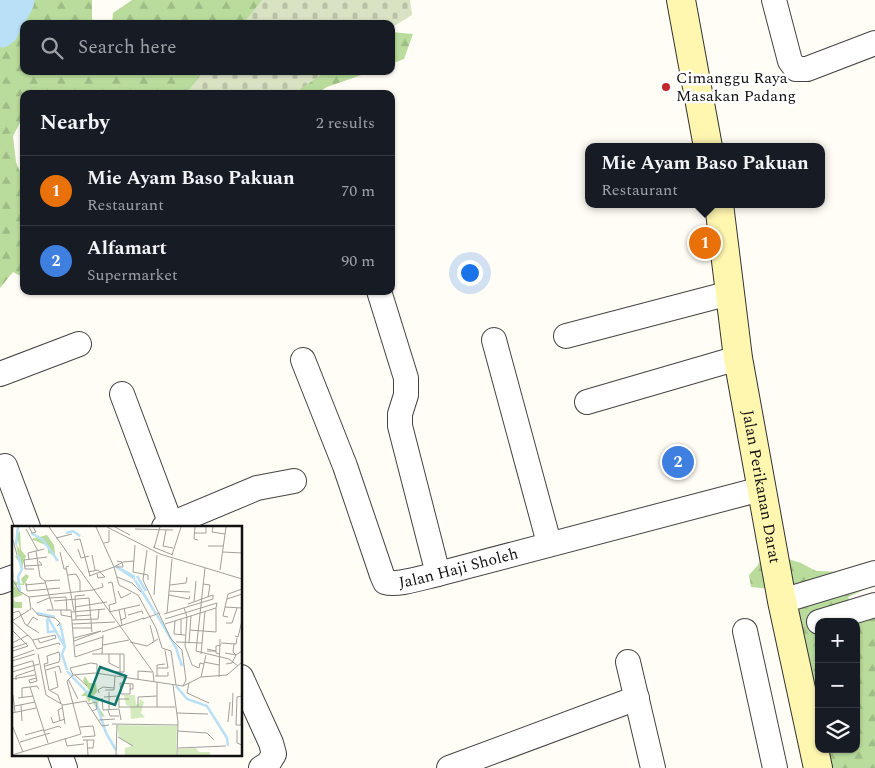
<!DOCTYPE html>
<meta charset="utf-8">
<style>
:root{--surface:#171b24;--page:#20242c;--text:#f1f3f6;--muted:#9ea1a6;--line:#363941;--accent:#c4262e}
body{margin:0;font-family:Spectral,serif;background:var(--page);color:var(--text)}
.controls{position:absolute;right:15px;bottom:15px;display:grid;overflow:hidden;border-radius:10px;box-shadow:0 1px 4px #0004}
.controls button{width:45px;height:45px;display:grid;place-items:center;padding:0;border:0;border-bottom:1px solid var(--line);background:var(--surface);color:var(--text);font:25px sans-serif}
.you{position:absolute;left:469px;top:272px;width:18px;height:18px;margin:-12px;border:4px solid #fff;border-radius:50%;background:#1a73e8;box-shadow:0 0 0 8px #1a73e833}
.badge{display:grid;place-items:center;width:32px;height:32px;border-radius:50%;background:var(--accent);color:#fff;font-size:16px;font-weight:700}
.pin{position:absolute;translate:-50% -50%;border:2px solid #fff;box-shadow:0 1px 5px #0006}
.popup{position:absolute;left:585px;top:143px;width:240px;height:65px;box-sizing:border-box;display:grid;place-content:center;border-radius:10px;background:var(--surface);filter:drop-shadow(0 1px 4px #0005);font-size:16px;white-space:nowrap;color:var(--muted)}
.popup b{font-size:19px;color:var(--text)}
.popup::after{content:'';position:absolute;left:50%;top:100%;margin-left:-10px;border:10px solid transparent;border-top-color:var(--surface)}
.list{margin:0;padding:0;list-style:none}
h2{display:flex;justify-content:space-between;align-items:center;height:65px;margin:0;padding:0 20px;font-size:21px}
h2 small{font-size:16px;font-weight:400;color:var(--muted)}
.list li{display:grid;grid-template-columns:32px 1fr auto;gap:15px;align-items:center;box-sizing:border-box;height:70px;padding:0 20px;border-top:1px solid var(--line)}
.list b{display:block;font-size:19px;white-space:nowrap}
.list p{margin:0;font-size:16px;white-space:nowrap;color:var(--muted)}
.list em{font-size:16px;font-style:normal;color:var(--muted)}
.icon{flex:none;width:28px;height:28px;fill:none;stroke:currentColor;stroke-width:2;stroke-linecap:round;stroke-linejoin:round}
.map{position:relative;flex:none;width:875px;height:768px;overflow:hidden}
.search{position:absolute;background:var(--surface);box-shadow:0 1px 4px #0004;left:20px;top:20px;width:375px;height:55px;display:flex;align-items:center;gap:12px;box-sizing:border-box;padding:0 18px;border-radius:10px;color:var(--muted);font-size:19px}
.panel{position:absolute;background:var(--surface);box-shadow:0 1px 4px #0004;left:20px;top:90px;width:375px;height:205px;border-radius:10px}
.map>svg:first-child{display:block}
</style>
<div class="map">
<svg width="875" height="768" viewBox="0 0 875 768">
<defs>
<pattern id="forest-firs" width="22" height="20" patternUnits="userSpaceOnUse" patternTransform="scale(1.25)"><rect width="22" height="20" fill="#b9dc9c"/><path d="M5 1l3.5 6h-7zM16 11l3.5 6h-7z" fill="#9ebc85"/></pattern>
<pattern id="cemetery-stones" width="16" height="16" patternUnits="userSpaceOnUse" patternTransform="scale(1.25)"><rect width="16" height="16" fill="#d9e3c4"/><path d="M2 7V4a2 2 0 0 1 4 0v3zM10 15v-3a2 2 0 0 1 4 0v3z" fill="#b9c2a7"/></pattern>
</defs>
<rect width="100%" height="100%" fill="#fffdf5"/>
<path fill="url(#forest-firs)" fill-rule="evenodd" d="M0 0H92V19L98 24H24V71H373L327 87 315 94H63C51 90 37 94 24 94V115L13 136 16 162 24 182V278L13 272 0 288Z
M132 0H285L279 24H112L113 13Z
M391 32 413 34 404 59 391 64Z
M761 557 785 558 801 563 816 571 848 572 875 585 848 597 855 613 875 603V768H808L770 589 751 587 749 575 758 565ZM819 622H856V749H819Z"/>
<path fill="url(#cemetery-stones)" d="M262 0H410L412 15 391 28V24H243Z
M204 71H327L293 94H189L188 91Z"/>
<g fill="none" stroke-linecap="round" stroke-linejoin="round">
<path stroke="#b9e0f7" stroke-width="39" d="M0 28 15 0"/>
<g stroke="#444" stroke-width="26">
<g id="street">
<path d="M774 0 790 61 796 69H807L875 43"/>
<path d="M379 291 406 378V395L400 414V426L438 574"/>
<path d="M566 336 730 293"/>
<path d="M494 340 549 543"/>
<path id="s1" d="M303 360 345 466 382 575 385 582C398 586 424 577 438 574L761 489"/>
<path d="M0 374 79 344"/>
<path d="M122 394 172 527"/>
<path d="M587 402 738 358"/>
<path d="M5 466 28 527"/>
<path d="M164 527 257 488 294 481"/>
<path d="M0 582 14 577"/>
<path d="M782 601 875 573"/>
<path d="M819 622 875 605"/>
<path d="M745 631 775 768"/>
<path d="M628 662 653 768"/>
<path d="M241 677 271 743 274 754 268 764 261 768"/>
<path d="M60 754 65 768"/>
<path d="M449 768 637 698"/>
</g>
</g>
<g stroke="#333" stroke-width="30">
<g id="secondary">
<path d="M681 0 708 147"/>
<path id="s2" d="M719 204 738 358 782 601 818 768"/>
</g>
</g>
<use href="#street" stroke="#fff" stroke-width="24"/>
<use href="#secondary" stroke="#fff6b0" stroke-width="28"/>
</g>
<circle fill="#c4262e" stroke="#fff" stroke-width="2" cx="666" cy="87" r="5"/>
<g text-anchor="middle" dominant-baseline="central" stroke-width="5" stroke-linejoin="round" paint-order="stroke">
<g font-size="16" fill="#111" stroke="#fff" text-anchor="start">
<text x="676" y="78">Cimanggu Raya<tspan x="676" dy="18">Masakan Padang</tspan></text>
</g>
<g font-size="16" fill="#111" stroke="#fff">
<text stroke="none"><textPath href="#s2" startOffset="286">Jalan Perikanan Darat</textPath></text>
<text stroke="none"><textPath href="#s1" startOffset="312">Jalan Haji Sholeh</textPath></text>
</g>
</g>
<g transform="translate(12 526)">
<rect width="230" height="230" fill="#fffdf5"/>
<path d="M112 169H123L124 178H127L128 173 132 176 129 187 133 191 119 193 118 180 114 179ZM184 222 187 226H198V229H166V223Z" fill="#d5ebbd"/>
<path d="M8 5 9 24 14 30 10 41 3 30 6 29 4 18 8 24 5 9ZM35 9 42 19 44 36 42 29 36 27V20L19 13ZM14 48 17 50 12 59H2L11 69 1 72 3 76H10V82H1V55L11 58 9 53ZM73 150 77 157H81V161L84 157 85 166 81 170 87 173 86 180 93 191 89 190 79 173 77 177 74 170H69L75 164 79 167 71 155Z" fill="#b9dc9c"/>
<path d="M105 199 165 200 164 229H113V222L120 220 107 211Z" fill="#d5ebbd"/>
<path fill="none" stroke="#b9e0f7" stroke-width="2.5" d="M19 7 31 14 46 35M54 7 61 5 68 10M4 19 6 1M6 29 10 43 6 51 8 65M103 40 123 53M109 43 123 51M125 50 134 65M123 54 144 88M25 87 43 91M145 89 164 122 170 140M35 90 53 121 50 128 55 144M35 93 36 106 44 105M48 97 53 121M55 145 84 176 94 207 104 224M164 160 175 173 195 180 215 212 216 220"/>
<path fill="none" stroke="#a09f9a" stroke-width="1" d="M17 1 20 7 24 6 21 1M37 1 141 146 142 156M84 1 102 41M95 1 148 28 230 53M103 1 118 9M183 1 182 13 186 14M201 1 200 6 213 8M14 3 26 25M123 3 161 4M154 4 151 20 161 22M183 7H194V1M44 12 60 8M1 14 5 29M62 14 68 13 78 50M92 17 97 16V4M123 19 121 46 136 49V54M196 20H212M141 21 161 29M142 22 148 1M66 23 69 32 77 30M135 24 131 54 159 113 170 124 174 154 171 160M24 25 28 51 33 55 41 83M48 26 52 43H55M211 26 230 27M80 29 83 44M160 29 169 1M17 33 16 27 32 23M0 34 1 52M12 40 30 39 27 35M57 40 54 41 62 85M102 41 107 59 126 69 144 102 150 122 159 125 164 159M102 41 111 36 122 35M104 41H111L110 36 105 35M193 42 184 125 217 133 226 140M22 43H13L12 34 35 31M208 44 214 1M76 46 86 44 93 51 86 52 85 48M56 49 64 48 68 55V65M77 50 102 41M105 51 120 57 129 66M0 52 7 65 17 71 81 64 91 61 90 57M33 55 48 54M14 57 15 65 48 62M96 57 100 56 104 77 97 79 98 85M191 58 198 59 196 71M13 59 33 57M158 59 174 57 175 51M106 65 109 72 119 67M157 65 178 66M142 69 145 29M157 69 177 73 178 70M215 73 230 68M42 75 77 72 80 106M182 76 184 55M25 77 37 72 54 71 55 85M176 78 201 69V73M63 81 95 76M213 81 230 82M20 82 26 89 43 92 48 97 45 100M172 82 175 91 173 120 180 139 187 142 188 137 192 138M35 84H59L63 131 90 122M49 84V89L60 91M107 84 110 99M60 86 93 83M97 86 128 79M0 87 7 85 13 98 27 107M155 87 160 33M152 88 201 73M116 89 130 85 131 88M64 90 79 89M216 91 211 90 216 68 230 63M131 93 148 87M153 93 205 77M60 94 86 93 87 84M64 94 63 70 73 69M108 94 114 92 112 82M0 95 20 113 25 123M0 95 19 83 17 71M163 95 162 108 173 109M214 97H220L225 82M60 98 103 96M153 98 204 82 205 77M138 99 142 115M15 100 21 91 26 94M61 102H80M0 104 16 120 1 125 0 122M178 104 204 106V82M90 106 132 92M169 109V93M223 110 226 111 230 95M62 112 89 105 62 115M26 113 28 117 44 112 43 109M21 114 43 109M118 116 135 120 146 113M164 116 190 117M0 117 16 109M177 117 179 90M209 117 224 118 225 112M222 118 221 126 224 129 230 125M91 119 117 114M63 120 91 111M0 122 15 117M25 123 47 117 48 119M195 125H204L195 123M213 127 224 129 220 137 214 138M26 128 34 169 51 179 74 175 90 200 97 199M80 128H112V146H103M90 128 91 109M97 128V137L107 142M108 128V151M189 128 193 85M208 128 204 127V120L209 119M48 131 47 126 35 130 36 137 32 138 37 164 46 169 49 178M0 132 22 124M0 135 23 128M192 136 207 139M33 140 47 136 48 131M0 141 20 135H21L25 155 18 157 17 154 24 152M145 142H156L153 124M34 144 47 140 49 147M0 146 27 138M61 149 58 142 79 137 85 138V147M63 149 75 160M143 150H156V146M145 150V139L153 138M189 151 194 129M207 151 208 113M0 153 23 149M56 153 66 173M4 154V150L22 144M126 154V145L140 146M108 157 109 168H118V158M108 157 121 158V163H118M177 157 175 167 197 177M161 159 166 196 165 229M18 161 36 217M38 164 46 161 43 145M93 164H102L103 150M97 166V184M87 167 86 164 91 161 102 162M1 169 3 186M230 170 225 171 224 199H230M92 171 106 170 107 173M6 172 21 170M10 172V162L25 160 27 163M90 172 91 184 107 183 109 194M76 178 84 176 85 183 80 185M9 179 10 195M50 179 53 198M3 180 23 176M107 181H163M126 181V171L145 170M145 181V156M107 182V173H117M96 184 98 190H107M0 187 24 182M165 187 196 188M220 190 221 167M39 191 41 197 53 193M87 194 103 193M48 195 46 184 50 182M216 196 218 176M100 198 166 199M0 199 11 226M229 199 230 170M68 201 81 200 83 210 70 211M225 204V217L230 219M31 205 47 200 49 202M166 205 195 207 202 214M13 209 31 204M106 211 121 220M53 212 55 220 72 218M71 214H82L81 222H75M75 214 76 229M8 216 38 207M166 222 214 220M0 229 69 208 55 155 61 149 83 147 171 160 189 151 215 149 230 136M104 229 105 199"/>
<path fill="#0f766e" fill-opacity="0.15" stroke="#0f766e" stroke-width="2.5" d="M88 141 114 150 103 179 77 170Z"/>
<rect width="230" height="230" fill="none" stroke="#111" stroke-width="2.5"/>
</g>
</svg>
<div class="controls">
<button>+</button>
<button>−</button>
<button><svg class="icon" aria-label="layers" viewBox="0 0 24 24"><path d="M12 4l9 5-9 5-9-5zM3 14l9 5 9-5"/></svg></button>
</div>
<div class="you"></div>
<div class="pin badge" style="left:705px;top:243px;background:#e8710a">1</div>
<div class="popup"><b>Mie Ayam Baso Pakuan</b>Restaurant</div>
<div class="pin badge" style="left:678px;top:462px;background:#3f7fe0">2</div>
<div class="search"><svg class="icon" aria-label="search" viewBox="0 0 24 24"><circle cx="10" cy="10" r="6"/><path d="M15 15l6 6"/></svg>Search here</div>
<section class="panel">
<h2>Nearby<small>2 results</small></h2>
<ul class="list">
<li><span class="badge" style="background:#e8710a">1</span><div><b>Mie Ayam Baso Pakuan</b><p>Restaurant</p></div><em>70 m</em></li>
<li><span class="badge" style="background:#3f7fe0">2</span><div><b>Alfamart</b><p>Supermarket</p></div><em>90 m</em></li>
</ul>
</section>
</div>
